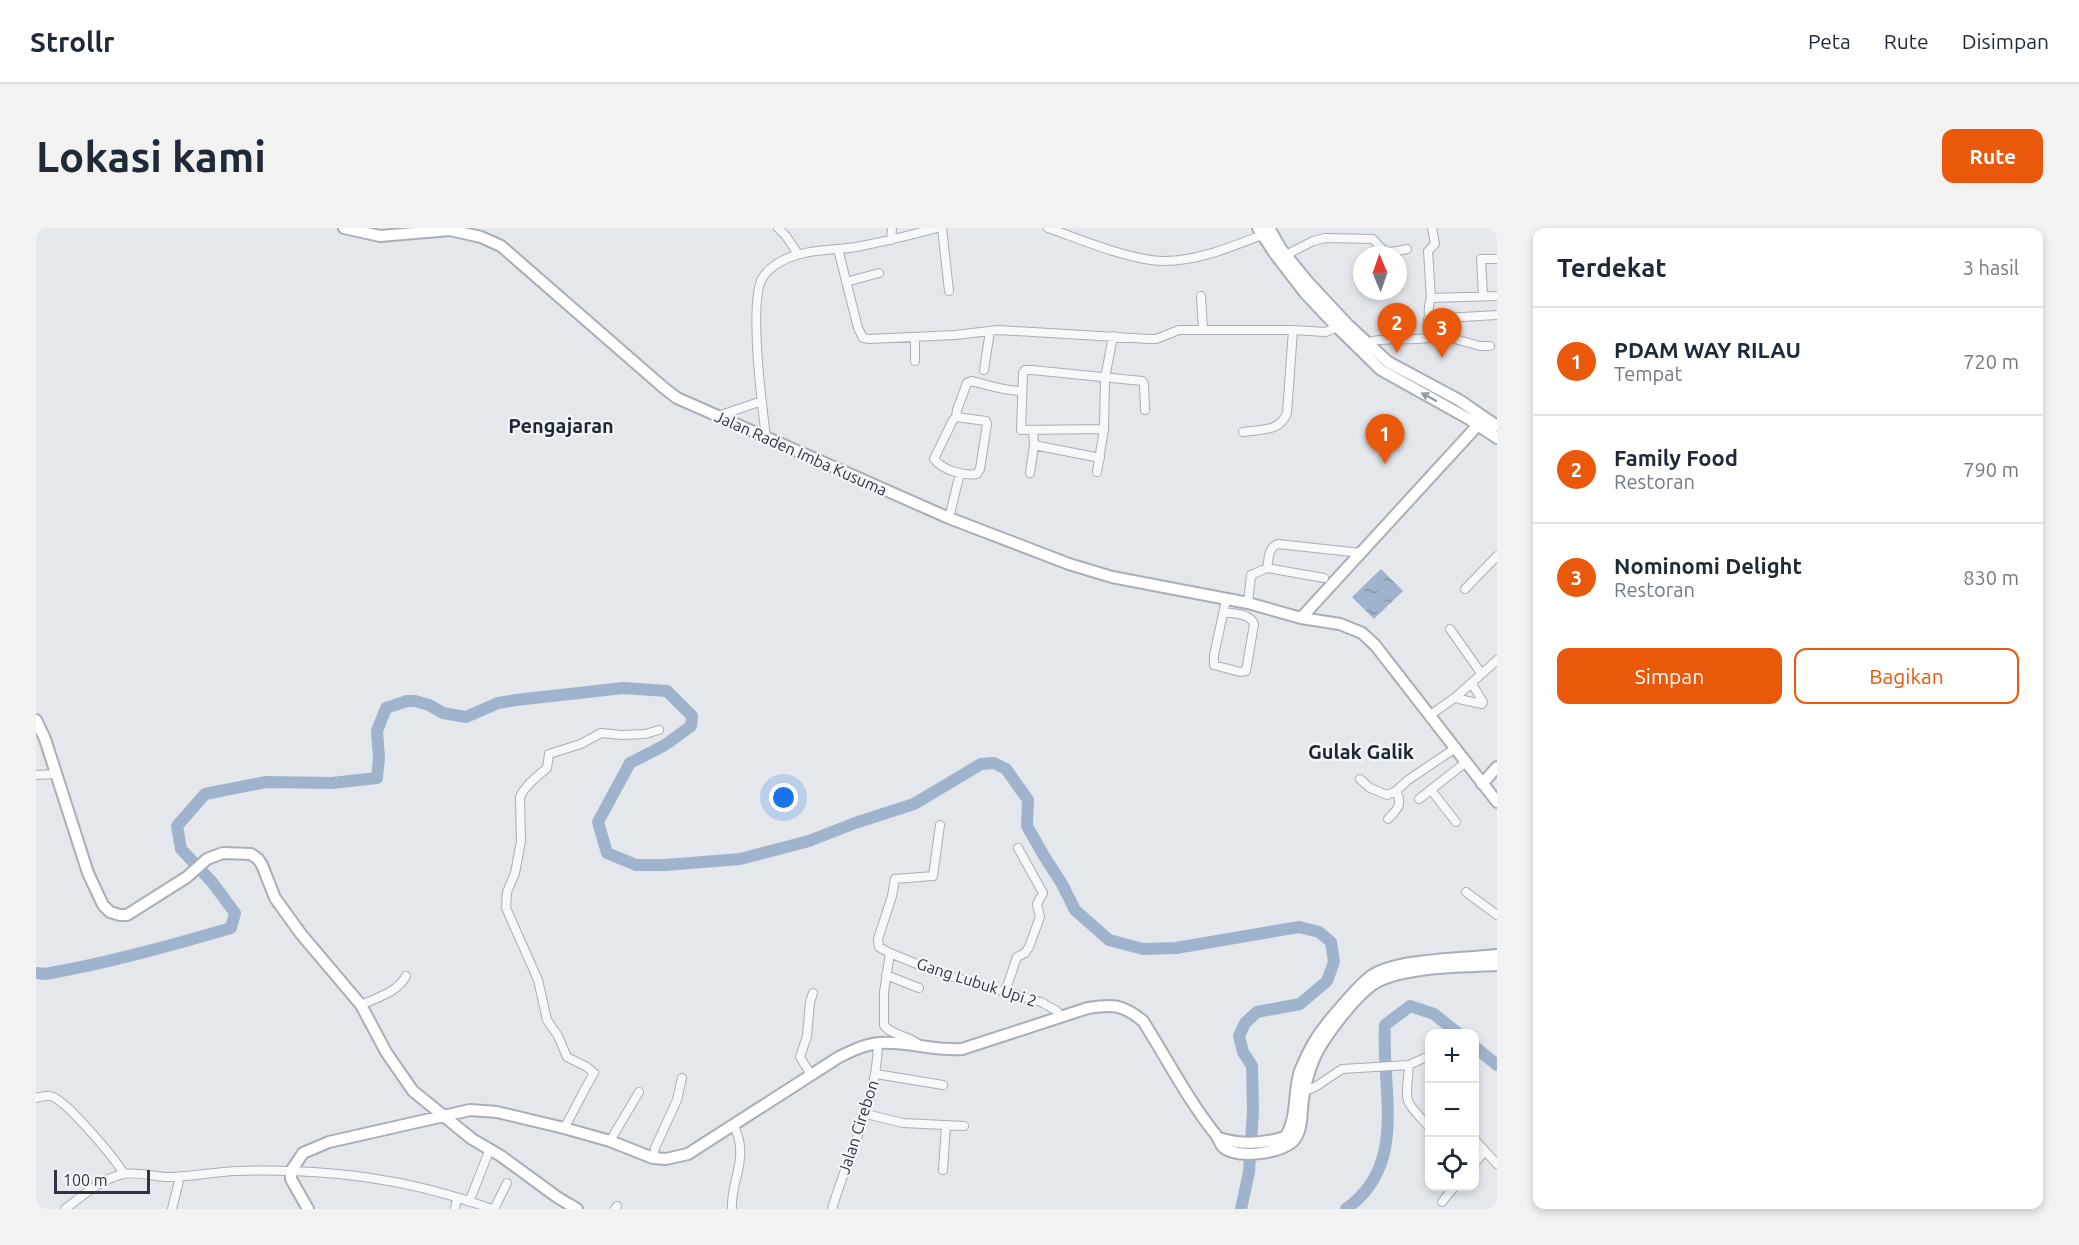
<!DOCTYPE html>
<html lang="id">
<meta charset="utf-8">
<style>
:root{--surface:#fff;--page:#f2f2f3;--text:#1f2937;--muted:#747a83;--line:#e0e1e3;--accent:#ea580c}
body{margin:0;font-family:Ubuntu,sans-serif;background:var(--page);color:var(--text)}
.controls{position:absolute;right:18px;bottom:18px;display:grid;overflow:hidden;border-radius:12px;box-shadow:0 3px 9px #0003}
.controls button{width:54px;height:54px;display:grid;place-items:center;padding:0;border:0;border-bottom:2px solid var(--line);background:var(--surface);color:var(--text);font:30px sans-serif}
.compass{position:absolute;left:1317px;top:18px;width:54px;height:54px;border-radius:50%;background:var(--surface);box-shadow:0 3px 9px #0003;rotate:358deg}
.scale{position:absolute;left:18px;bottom:15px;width:96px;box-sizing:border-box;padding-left:6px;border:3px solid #2b3445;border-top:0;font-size:16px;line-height:21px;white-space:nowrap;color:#2b3445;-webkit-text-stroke:4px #f4f6f9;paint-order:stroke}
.you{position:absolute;left:748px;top:570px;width:21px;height:21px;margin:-15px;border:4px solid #fff;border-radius:50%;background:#1a73e8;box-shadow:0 0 0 9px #1a73e833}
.badge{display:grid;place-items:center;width:39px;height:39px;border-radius:50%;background:var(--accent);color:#fff;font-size:20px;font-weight:700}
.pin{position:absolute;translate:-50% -50px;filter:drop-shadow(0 2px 3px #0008)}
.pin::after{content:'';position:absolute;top:32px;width:21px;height:18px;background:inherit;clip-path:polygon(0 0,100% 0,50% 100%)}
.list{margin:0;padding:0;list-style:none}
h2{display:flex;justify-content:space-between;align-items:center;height:78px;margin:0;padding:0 24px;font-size:26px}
h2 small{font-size:20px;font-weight:400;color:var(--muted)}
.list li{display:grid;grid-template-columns:39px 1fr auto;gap:18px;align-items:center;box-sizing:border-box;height:108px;padding:0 24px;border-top:2px solid var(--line)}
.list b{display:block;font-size:22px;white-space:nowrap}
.list p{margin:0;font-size:20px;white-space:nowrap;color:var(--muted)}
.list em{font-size:20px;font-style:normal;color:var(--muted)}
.actions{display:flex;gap:12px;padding:18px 24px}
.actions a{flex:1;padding:14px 0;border:2px solid var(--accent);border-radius:12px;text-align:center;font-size:21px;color:var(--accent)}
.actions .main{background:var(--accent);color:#fff}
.icon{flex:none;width:33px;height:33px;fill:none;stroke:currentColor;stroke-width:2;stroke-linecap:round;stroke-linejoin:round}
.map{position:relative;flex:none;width:1461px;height:981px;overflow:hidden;border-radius:12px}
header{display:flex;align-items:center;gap:36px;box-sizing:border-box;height:84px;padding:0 30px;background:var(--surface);border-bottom:2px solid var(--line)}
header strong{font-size:28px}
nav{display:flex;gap:33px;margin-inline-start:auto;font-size:21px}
.intro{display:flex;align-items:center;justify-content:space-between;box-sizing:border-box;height:144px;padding:0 36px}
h1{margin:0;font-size:42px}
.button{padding:15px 27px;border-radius:12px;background:var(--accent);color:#fff;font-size:21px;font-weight:700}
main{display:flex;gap:36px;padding:0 36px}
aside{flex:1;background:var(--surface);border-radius:12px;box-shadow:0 3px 9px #0003}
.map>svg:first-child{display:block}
</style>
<header>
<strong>Strollr</strong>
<nav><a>Peta</a><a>Rute</a><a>Disimpan</a></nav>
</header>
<div class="intro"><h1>Lokasi kami</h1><a class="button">Rute</a></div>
<main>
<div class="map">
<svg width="1461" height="981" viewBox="0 0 1461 981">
<defs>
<pattern id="water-ripples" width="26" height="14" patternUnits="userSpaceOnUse" patternTransform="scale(1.5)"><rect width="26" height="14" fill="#9fb4cc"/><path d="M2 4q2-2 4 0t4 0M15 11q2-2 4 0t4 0" fill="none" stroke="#8293a7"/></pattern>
</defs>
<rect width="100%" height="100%" fill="#e4e7ec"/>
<path fill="url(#water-ripples)" d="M1345 341 1367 363 1338 391 1316 369Z"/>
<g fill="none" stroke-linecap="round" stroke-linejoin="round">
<path stroke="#9fb4cc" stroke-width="12" d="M0 745 9 746C72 735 133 718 195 700L199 685 176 654 145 621 141 598 169 566 230 554 296 555 341 550 343 530 341 503 350 480 371 473H379L393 477 407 485 430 489 462 475 480 472 587 460 631 463 656 488 655 498 629 517 594 535 562 594 571 625 600 637H630L704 631 773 613 819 595 878 576 945 536 958 535 970 541 992 572 991 598 1008 628 1026 656 1039 682 1073 712 1107 721 1140 720 1263 699 1283 704 1295 714 1298 734 1291 753 1264 776 1221 784 1209 795 1203 808 1207 824 1216 838 1217 883 1213 944 1205 981
M1438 818 1461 837
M1310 981C1373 936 1345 863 1349 797L1374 778 1398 786 1423 806"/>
<g stroke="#a9aeb7" stroke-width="10">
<path id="street" d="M742 0 750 8 762 26
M906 0 913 63
M1012 0C1044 11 1095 33 1128 33 1162 33 1195 19 1226 7
M855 12 856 0
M802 21 822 100 827 110 833 111 919 107 962 102 1113 111H1120L1143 102H1257L1290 104 1301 99
M1250 27 1277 13 1289 10 1337 11C1350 27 1351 25 1371 21
M810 54 843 45
M1447 67 1445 31H1461
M1165 68 1167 101
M1395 70 1392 23 1399 16 1396 0
M1392 91 1461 87
M1077 108 1069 150 1068 201 985 202 987 145 989 142H996L1106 153 1108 156 1109 182
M1393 109 1419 111 1444 118H1454
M1331 115C1341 109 1376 113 1391 110 1397 100 1389 84 1395 70L1461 68
M879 133V109
M948 142 954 103
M682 188 726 173
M920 189 950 193 951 196 944 241 941 246C926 248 907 242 898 231L917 192 920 189 921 182 931 155 935 153C953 157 968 163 986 163
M997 202 998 217 1064 230
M1207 204C1225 201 1244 204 1251 185L1257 102
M730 209C726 178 712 72 727 49 734 38 749 30 761 27 779 21 801 22 820 19 847 14 875 7 901 0
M1061 244 1068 201
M994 245 998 217
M913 290 924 245
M1231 340 1288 350
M1429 361 1461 328
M1212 375 1215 347 1231 340C1233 331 1232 319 1242 316L1325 325
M1188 384C1198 386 1214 385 1218 396L1210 443 1204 444 1178 437V427L1190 372
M1414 401 1445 445
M1436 456 1447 474 1446 476 1423 471 1421 468 1461 432
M1393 488 1421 468
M0 547 20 546
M1324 551 1334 560 1351 567 1360 563 1372 552 1418 521
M1395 562 1420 594
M1383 571 1430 534
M1352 591C1362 581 1367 576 1360 563
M1430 664 1461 687
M854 725 903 745 1005 774 1021 783 1024 789
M850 747 883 760
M969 764 981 729 989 725 993 719 1004 689 1001 676 1007 665 982 620
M325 777C340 770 362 764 370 748
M884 818C875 807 855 808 848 797V764L854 725 843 719 842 711 856 668 859 651 897 648 904 597
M1373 837 1388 830 1394 831
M840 846 907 857
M775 847 764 829 771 808 774 774 777 765
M1269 863 1279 859 1306 841 1373 837C1370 878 1366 869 1394 900
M0 870C4 869 10 867 14 868 29 870 79 931 88 946
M1438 879V884
M830 886 867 895 928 898
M528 900C539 882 547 863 558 845L551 839 531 829 522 808 511 792 502 752 470 680 471 664 479 645 485 613 484 569C489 557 501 549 511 540L513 526 545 516 565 505 586 507 609 506 623 502
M1438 911 1461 936
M574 913 603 864
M617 930 619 920 641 872 646 850
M1438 936 1448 924
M907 942 910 897
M433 974 452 926
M1406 974 1419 958
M29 981C46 968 65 951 87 946 103 943 121 950 137 949 158 948 179 944 200 943 289 940 372 950 456 981
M136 981 144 949
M419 981 421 970
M458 981 471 955
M579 981 581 978
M696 981C694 952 715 930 697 896
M796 981C812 926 841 874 842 815"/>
</g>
<g stroke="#a9aeb7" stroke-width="14">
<path id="secondary" d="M308 0 344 8 414 2 445 9 465 18 628 160 641 170 913 290 1033 336 1076 349 1212 375 1265 390 1304 396 1326 405 1339 417 1461 574
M1222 0 1239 26 1269 65 1301 99 1345 142 1433 191 1461 210
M1233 0 1245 21 1271 53 1312 97 1352 134 1423 172 1461 198
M1265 390 1442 197
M0 492 9 511 52 645 67 677 74 684 84 687H91L151 649 171 631 187 625 215 626 222 631 226 637 239 670 265 706 325 777 350 824 377 863 436 911 465 928 521 969 541 981
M1446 556 1461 539
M1183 910C1205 917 1227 916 1249 909 1262 891 1257 863 1264 843 1275 816 1284 803 1303 781 1313 770 1323 757 1335 748 1362 730 1428 731 1461 727
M272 981 255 951V943L267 925 293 914 434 882 461 884 528 900 574 913 617 930 630 931 652 926 803 829C816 823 829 816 844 815 871 813 898 823 926 821L1052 780C1077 776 1086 776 1107 793 1131 831 1152 872 1180 907 1183 911 1184 916 1187 919 1201 932 1249 925 1259 911 1267 899 1265 884 1267 871 1269 859 1272 846 1276 836 1283 814 1318 770 1336 757 1363 738 1428 739 1461 737"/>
</g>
<use href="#street" stroke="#f7f8fa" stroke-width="8"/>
<use href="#secondary" stroke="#fff" stroke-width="10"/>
</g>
<defs><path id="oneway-solid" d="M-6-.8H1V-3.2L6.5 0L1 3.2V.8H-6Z" transform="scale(1.5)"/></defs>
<use fill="#959aa2" href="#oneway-solid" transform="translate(1393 169) rotate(-152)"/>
<g text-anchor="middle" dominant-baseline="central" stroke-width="4.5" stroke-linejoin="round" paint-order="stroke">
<g font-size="16" fill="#2b3445" stroke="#f4f6f9">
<text transform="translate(765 225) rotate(24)">Jalan Raden Imba Kusuma</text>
<text transform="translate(941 754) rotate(18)">Gang Lubuk Upi 2</text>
<text transform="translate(822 899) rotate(-72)">Jalan Cirebon</text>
</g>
<g font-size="20" font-weight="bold" fill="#1d2536" stroke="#f4f6f9">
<text x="525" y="197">Pengajaran</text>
<text x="1325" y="523">Gulak Galik</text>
</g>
</g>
</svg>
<div class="controls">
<button>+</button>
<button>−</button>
<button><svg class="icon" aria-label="locate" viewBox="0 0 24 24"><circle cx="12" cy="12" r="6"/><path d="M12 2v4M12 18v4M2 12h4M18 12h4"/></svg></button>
</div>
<svg class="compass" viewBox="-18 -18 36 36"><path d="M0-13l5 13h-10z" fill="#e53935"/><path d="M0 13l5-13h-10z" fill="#747a83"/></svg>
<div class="scale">100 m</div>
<div class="you"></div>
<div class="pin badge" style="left:1349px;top:236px">1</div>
<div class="pin badge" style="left:1361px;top:125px">2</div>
<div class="pin badge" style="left:1406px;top:130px">3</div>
</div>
<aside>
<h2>Terdekat<small>3 hasil</small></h2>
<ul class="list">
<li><span class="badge">1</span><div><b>PDAM WAY RILAU</b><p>Tempat</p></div><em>720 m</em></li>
<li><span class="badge">2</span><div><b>Family Food</b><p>Restoran</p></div><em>790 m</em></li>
<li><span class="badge">3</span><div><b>Nominomi Delight</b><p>Restoran</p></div><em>830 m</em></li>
</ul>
<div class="actions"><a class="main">Simpan</a><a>Bagikan</a></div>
</aside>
</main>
